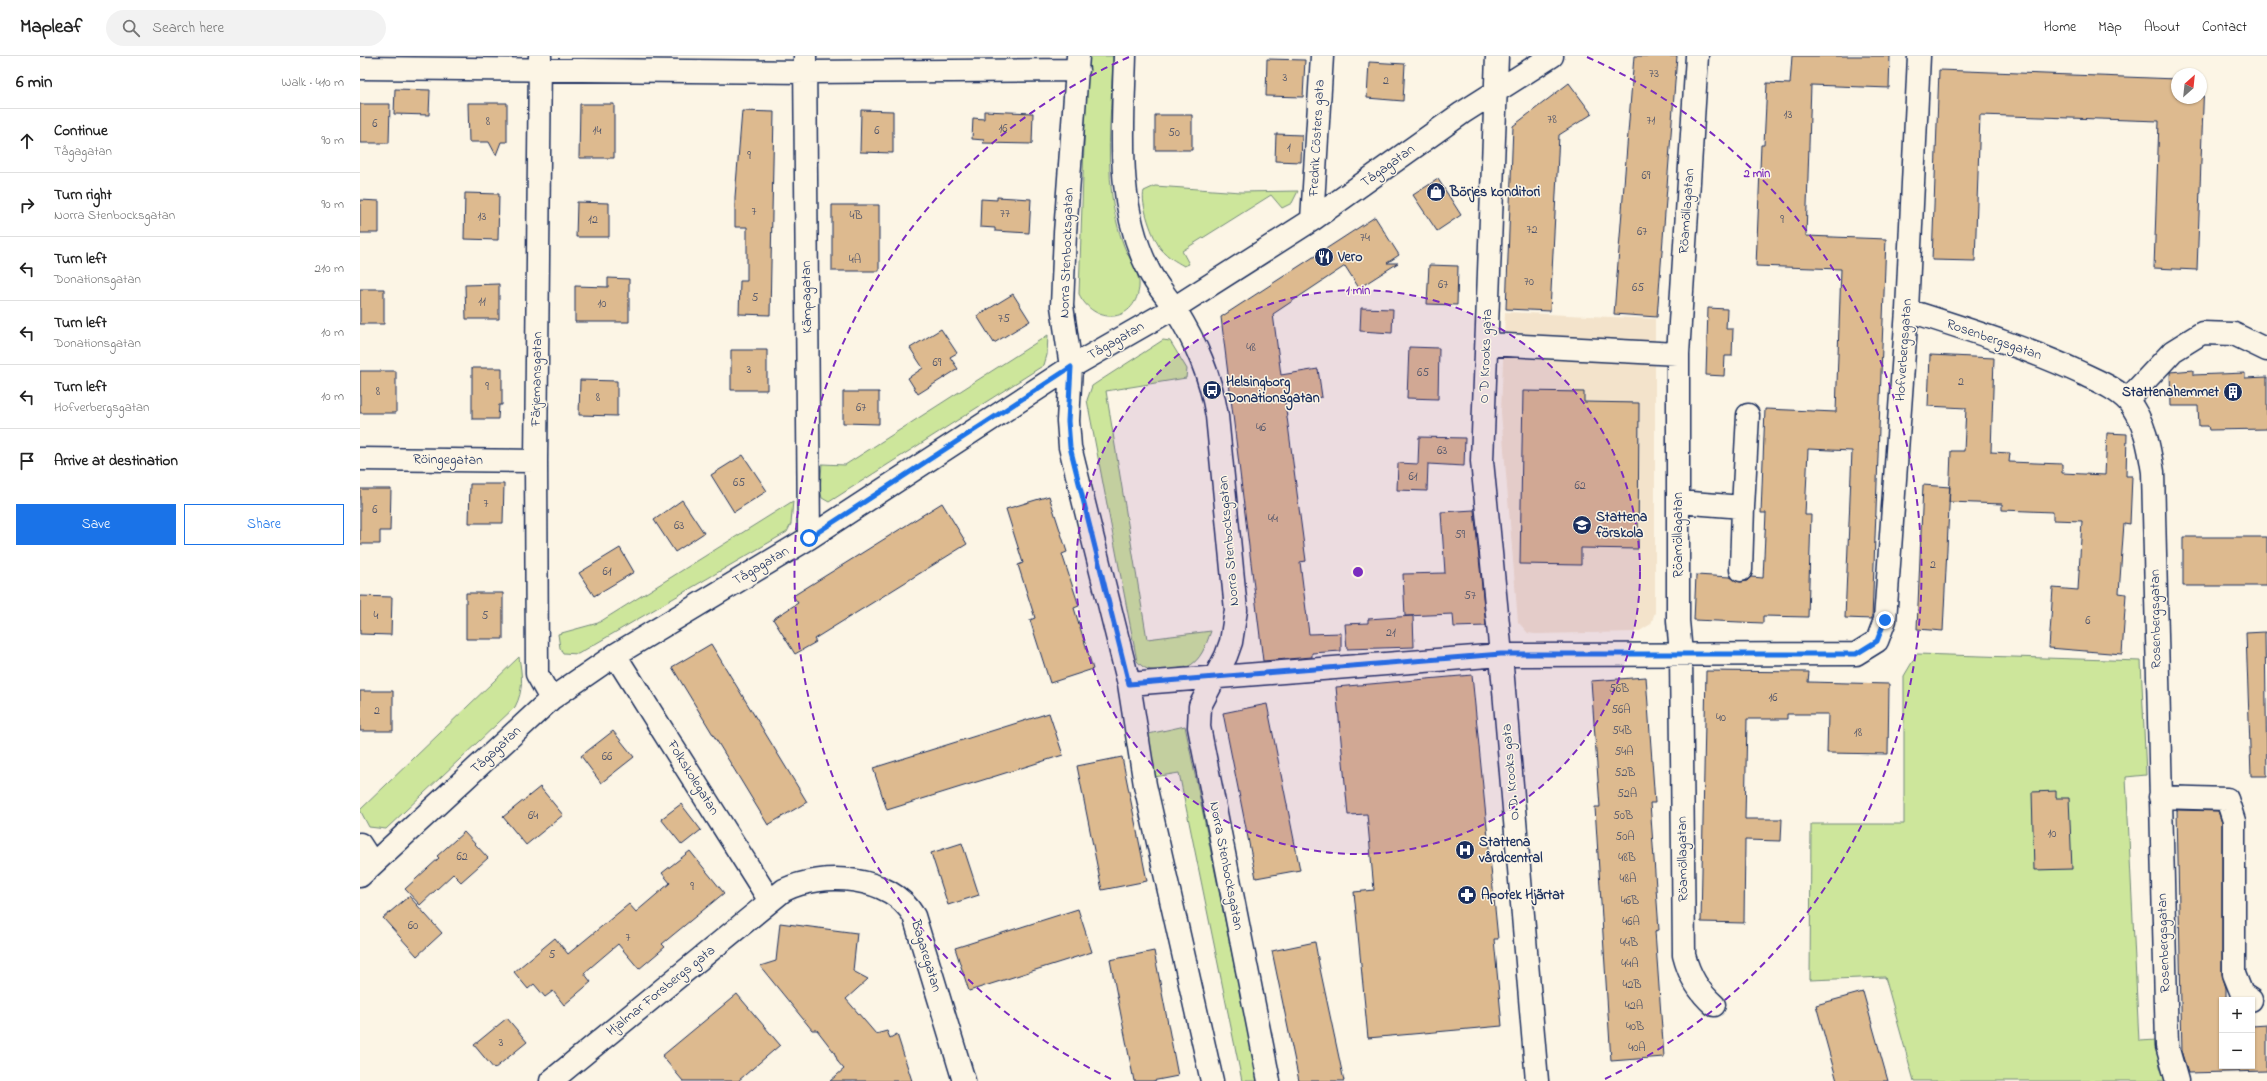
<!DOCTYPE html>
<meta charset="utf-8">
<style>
:root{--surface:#fff;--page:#f2f2f2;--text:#222;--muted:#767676;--line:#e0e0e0;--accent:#1a73e8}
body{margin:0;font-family:"Indie Flower",sans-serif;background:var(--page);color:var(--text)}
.controls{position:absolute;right:12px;bottom:12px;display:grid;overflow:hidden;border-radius:0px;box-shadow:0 1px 3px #0004}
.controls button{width:36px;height:36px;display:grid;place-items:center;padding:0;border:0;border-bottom:1px solid var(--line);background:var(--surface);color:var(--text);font:20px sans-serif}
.compass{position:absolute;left:1811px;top:12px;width:36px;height:36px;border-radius:50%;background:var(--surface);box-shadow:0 1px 3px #0004;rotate:27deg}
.stop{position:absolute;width:12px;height:12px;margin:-9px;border:3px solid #1a73e8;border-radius:50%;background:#fff}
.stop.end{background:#1a73e8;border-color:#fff;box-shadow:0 1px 4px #0008}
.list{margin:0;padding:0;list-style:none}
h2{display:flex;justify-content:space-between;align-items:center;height:52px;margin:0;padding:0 16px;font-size:17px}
h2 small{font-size:13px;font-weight:400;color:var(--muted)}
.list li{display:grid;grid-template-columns:26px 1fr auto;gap:12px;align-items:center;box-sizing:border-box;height:64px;padding:0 16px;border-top:1px solid var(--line)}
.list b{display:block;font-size:15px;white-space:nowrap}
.list p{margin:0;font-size:13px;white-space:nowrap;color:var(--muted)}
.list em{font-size:13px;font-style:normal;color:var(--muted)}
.actions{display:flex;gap:8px;padding:12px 16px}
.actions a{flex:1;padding:9px 0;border:1px solid var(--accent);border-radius:0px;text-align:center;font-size:14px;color:var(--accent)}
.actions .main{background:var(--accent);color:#fff}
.icon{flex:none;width:22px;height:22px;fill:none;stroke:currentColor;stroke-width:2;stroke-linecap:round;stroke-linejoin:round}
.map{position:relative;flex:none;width:1907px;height:1025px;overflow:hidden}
header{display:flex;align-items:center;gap:24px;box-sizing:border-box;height:56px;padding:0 20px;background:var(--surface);border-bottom:1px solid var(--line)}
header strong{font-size:19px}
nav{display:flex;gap:22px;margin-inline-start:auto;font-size:14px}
.search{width:280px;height:36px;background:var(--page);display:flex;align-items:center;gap:10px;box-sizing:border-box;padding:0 14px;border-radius:22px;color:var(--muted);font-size:15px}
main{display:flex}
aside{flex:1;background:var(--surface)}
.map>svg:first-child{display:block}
</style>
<header>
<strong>Mapleaf</strong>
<div class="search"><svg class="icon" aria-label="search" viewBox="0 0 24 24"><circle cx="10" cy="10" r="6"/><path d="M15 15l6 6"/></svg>Search here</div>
<nav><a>Home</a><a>Map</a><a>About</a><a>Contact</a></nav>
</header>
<main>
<aside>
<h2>6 min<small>Walk · 410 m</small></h2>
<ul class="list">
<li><svg class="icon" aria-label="ahead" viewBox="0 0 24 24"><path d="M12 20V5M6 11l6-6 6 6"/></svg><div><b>Continue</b><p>Tågagatan</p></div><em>90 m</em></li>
<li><svg class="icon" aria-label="right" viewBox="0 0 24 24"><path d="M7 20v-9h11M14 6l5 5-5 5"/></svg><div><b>Turn right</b><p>Norra Stenbocksgatan</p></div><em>90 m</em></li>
<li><svg class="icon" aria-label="left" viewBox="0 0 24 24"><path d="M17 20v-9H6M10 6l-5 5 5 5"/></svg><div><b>Turn left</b><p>Donationsgatan</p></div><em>210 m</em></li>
<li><svg class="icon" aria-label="left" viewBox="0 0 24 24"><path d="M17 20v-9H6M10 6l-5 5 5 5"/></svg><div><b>Turn left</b><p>Donationsgatan</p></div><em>10 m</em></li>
<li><svg class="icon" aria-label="left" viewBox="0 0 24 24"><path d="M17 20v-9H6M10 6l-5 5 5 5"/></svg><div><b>Turn left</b><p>Hofverbergsgatan</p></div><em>10 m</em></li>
<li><svg class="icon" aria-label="arrive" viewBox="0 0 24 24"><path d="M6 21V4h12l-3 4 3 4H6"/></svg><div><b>Arrive at destination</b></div></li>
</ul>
<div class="actions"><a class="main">Save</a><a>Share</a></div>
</aside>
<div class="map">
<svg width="1907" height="1025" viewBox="0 0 1907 1025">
<rect width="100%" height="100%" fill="#fcf5e5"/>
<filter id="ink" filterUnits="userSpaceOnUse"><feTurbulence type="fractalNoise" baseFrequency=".025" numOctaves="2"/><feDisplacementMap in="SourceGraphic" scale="8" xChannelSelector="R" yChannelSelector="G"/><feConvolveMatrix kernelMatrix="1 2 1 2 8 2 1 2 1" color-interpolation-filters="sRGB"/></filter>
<g filter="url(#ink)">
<path fill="#f3e3cb" d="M1145 256 1295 263V556L1291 568 1278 576 1175 578 1168 577 1158 566 1141 356Z"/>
<path fill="#cde69b" stroke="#748a7c" d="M727 0H753C752 46 746 94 752 140 754 156 758 174 764 190 769 203 781 218 779 232 774 268 734 269 719 238Z
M795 130 881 136 938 135 932 147 922 152 911 139 822 195 829 208 824 210C815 205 808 201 801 193 793 183 780 147 784 135Z
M688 279 687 299 684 309 469 446 462 442 460 433 462 408 485 409Z
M803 284 810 285 827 313 826 322 746 335 787 583 851 575C846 589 841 605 827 611 810 613 789 621 777 605L727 344 732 330 738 326Z
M433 445 431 468 427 476 218 598 203 597 200 592 198 578 238 567Z
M1557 598 1781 605 1786 719 1766 721 1779 985 1797 984 1800 1012 1807 1025H1554L1525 921 1450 924 1451 768H1544V620Z
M159 601C162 619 164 634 155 651L26 773 9 771 0 754Z
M825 670 898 1025H882L819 717 794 721 784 679Z"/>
<path fill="#ddba8f" stroke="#1b2f5e" d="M1274 0H1317L1297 261 1254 258Z
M1432 0H1530L1529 32 1451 29 1446 180 1526 183 1512 563 1485 562 1492 395 1448 393 1445 459H1451L1448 561 1403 560V567L1334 564 1336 519 1370 521 1380 526 1387 525 1391 521 1403 522 1406 457H1401L1405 353 1476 356 1481 213 1396 210 1401 89H1404L1407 27 1430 28Z
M907 3 945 4 943 41 906 40Z
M1009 6 1045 8 1043 45 1007 42Z
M1579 14 1817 23V42H1841V24H1844L1837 214 1794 212 1799 65 1620 59 1615 205 1572 204Z
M1209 27 1232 58 1199 79 1190 255 1146 253 1153 70Z
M35 33 70 34 69 59 34 58Z
M108 47H147V86H141L136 99 129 86H109Z
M0 48H30L29 87H0Z
M220 48H254V102H219Z
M501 54 533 55V97L500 96Z
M382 55 414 56 410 259 379 258 380 225H387V171H375V141Z
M624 55 673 57 672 88 623 87 624 84 612 83 613 62 624 63Z
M795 59H832V94H795Z
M916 78 942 79 941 106 915 105Z
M1078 123 1101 159 1077 175 1053 139Z
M105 137 139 138 138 184 104 183Z
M637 141 671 143 669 177 635 175V172L620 171 621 143 637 144Z
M0 144 19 145V177H0Z
M217 146 249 147V181H216Z
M472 149H519V215H472Z
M1015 161 1039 199 1027 207H1038L999 232 985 210 913 258 921 319 958 313 962 341 925 346 946 505 940 506 949 578 981 577V595L952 597V601L903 605 861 261Z
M1069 209 1098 210 1097 249 1067 248Z
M248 222 269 223V266H215V230L248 231Z
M139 228V263H106L105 229Z
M0 233H24V268H0Z
M653 238 670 265 634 287 617 260Z
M1001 252 1033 253 1032 277 1000 275Z
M1348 252 1367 253 1366 273H1373L1372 300H1365L1364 320 1346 319Z
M581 273 597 297 590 301 598 313 558 338 548 322 563 312 550 292Z
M1049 291 1079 292 1078 343 1047 342Z
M371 294H407V334H371Z
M1570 299 1634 302 1631 396 1650 397 1649 406 1702 408V417L1745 419 1747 377 1767 378 1766 420H1772L1770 468 1764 467 1759 537 1766 538 1762 598 1689 592 1693 532 1718 534 1722 465 1693 464V456L1642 454V448L1589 446 1591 395H1604L1606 352 1568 350Z
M112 312H142V349H139L138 363H112Z
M1833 314V319L1885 317V322L1907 321V373L1849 374 1848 370H1839L1838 350H1811L1810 316Z
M0 315H36V357H0Z
M220 324 257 325V360L219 359Z
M1163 335 1224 336V346L1279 347 1278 493 1221 492V509L1160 508Z
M483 336H519V368L483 367Z
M1059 381 1105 382 1104 410 1068 408 1067 435 1037 434 1038 407 1058 408Z
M383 399 407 435 374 456 351 419Z
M110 428H144L143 467H109Z
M1563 429 1590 431 1583 575 1557 573Z
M0 433H31L30 475H20V488H0Z
M689 440 707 496 702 498 719 550 714 552 733 613 690 627 670 564 675 562 658 509 663 507 646 453Z
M322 444 344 477 315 496 294 464Z
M582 447 607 488 454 583 456 586 435 598 413 563 438 547 433 540Z
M1114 454 1126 570 1094 571 1093 558 1045 560 1043 518 1085 517 1081 456Z
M1823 481H1907V530H1823Z
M260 492 274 516 234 540 219 517Z
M106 537H143V583H106Z
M0 540 32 541 31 579 0 578Z
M1053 560 1054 591 987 593 985 568 1008 567V563Z
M1905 576 1907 720H1891L1886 577Z
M351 588 447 746 408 769 312 611Z
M1346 615 1449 616 1448 626 1529 628 1528 698 1467 697 1468 658H1427V663H1387L1385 763H1422L1421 785 1385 784 1384 867 1341 866Z
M1112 619 1138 883H1134L1142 970 1008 982 994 836 1014 834 1007 758 988 759 976 631Z
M1286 621 1295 747H1290L1299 874 1295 875 1304 1001 1251 1005 1235 751H1240L1231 625Z
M0 635H33V675H0Z
M907 648 940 814 896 822 863 657Z
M689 657 703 699 527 754 513 712Z
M253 675 274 701 241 727 221 700Z
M762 701 787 825 742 834 717 710Z
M180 731 203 759 166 789 143 761Z
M1696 735V742H1709L1712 813 1674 814 1672 736Z
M321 748 341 774 322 789 301 763Z
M1817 754 1858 755 1862 767V918L1866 932V944H1862V1010H1892V970L1907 969V1015L1828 1017 1822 998Z
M104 776 128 802 101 826 93 818 60 849 45 833 79 802 77 800Z
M602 787 619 839 588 849 571 797Z
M330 795 364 837 302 888 305 891 279 913 258 888 224 917 231 926 204 949 193 935 185 941 174 928 168 933 154 916 195 882 208 898 269 848 276 856 310 827 302 817Z
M49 840 82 877 57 900 23 862Z
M718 853 732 896 609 935 595 892Z
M420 867 497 877 493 915 508 923 486 943 516 978 527 975 530 982 537 978 552 1025H470L484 1013 478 1006 474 996 457 974H452L400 910 416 905Z
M955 886 959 908 984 1025H939L912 895Z
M794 895 818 1020 792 1025H774L750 904Z
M1503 936 1528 1025H1477L1456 949Z
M377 938 420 989 378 1025H323L302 1000Z
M147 962 167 986 134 1013 114 989Z"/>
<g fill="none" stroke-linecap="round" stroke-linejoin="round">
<g stroke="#1b2f5e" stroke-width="25">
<path id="minor" d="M180 0 176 405 177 618 191 643
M445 0 449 482
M718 0 705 177 702 250 711 311 708 365 710 391 769 628 785 729 852 1025
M765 0C763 73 755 148 789 215 796 229 807 241 815 253 837 289 850 318 857 360L876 554 871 586 866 600 840 650 839 671 909 1025
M1137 0 1122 405 1141 599 1177 1025
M1337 0 1318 298V565L1321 597 1324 899C1329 919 1339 936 1354 949
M0 12 445 16 718 14
M952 164 962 0
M1547 254C1606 273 1665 291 1721 317 1737 325 1756 332 1768 345 1785 366 1789 390 1793 416L1807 990 1817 1025
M1127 288 1318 298
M1767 344 1813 295 1842 277 1874 278 1907 294
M0 403 176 405
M1318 446 1383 451 1381 514
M1383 451 1388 359
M255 599 410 845
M769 628 1141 599 1496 598 1517 585 1525 564 1547 254 1559 0
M1800 741 1867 743 1874 765V918L1882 938 1891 944
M0 788 13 808
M0 820 191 643 255 599 449 482 711 311 814 252 952 164 1102 57 1192 0
M191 1025 424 834C463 815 530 819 554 860L604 1025"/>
</g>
<use href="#minor" stroke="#fcf5e5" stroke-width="22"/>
</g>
</g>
<g fill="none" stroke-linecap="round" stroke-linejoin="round" filter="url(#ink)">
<path stroke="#1a73e8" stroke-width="5" d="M449 482 711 311 708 365 710 391 769 628 1141 598H1496L1517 585 1525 564"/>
</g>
<circle cx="998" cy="516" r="282" fill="#7b2cbf" fill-opacity=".12"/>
<g fill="none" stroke="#7b2cbf" stroke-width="2" stroke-dasharray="7 5">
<circle cx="998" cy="516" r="282"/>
<path d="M751 1023A564 564 0 0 1 769 1M1227 1A564 564 0 0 1 1245 1023"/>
</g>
<defs>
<g id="shop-disc" transform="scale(1)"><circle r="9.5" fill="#1b2f5e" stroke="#fcf5e5"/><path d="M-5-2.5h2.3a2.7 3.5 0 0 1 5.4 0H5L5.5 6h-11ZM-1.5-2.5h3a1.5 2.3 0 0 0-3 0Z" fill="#fff"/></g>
<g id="restaurant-disc" transform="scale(1)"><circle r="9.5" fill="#1b2f5e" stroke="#fcf5e5"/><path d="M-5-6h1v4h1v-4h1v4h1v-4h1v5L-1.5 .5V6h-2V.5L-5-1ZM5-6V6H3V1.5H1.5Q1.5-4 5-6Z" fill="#fff"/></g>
<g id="bus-disc" transform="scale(1)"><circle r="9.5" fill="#1b2f5e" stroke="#fcf5e5"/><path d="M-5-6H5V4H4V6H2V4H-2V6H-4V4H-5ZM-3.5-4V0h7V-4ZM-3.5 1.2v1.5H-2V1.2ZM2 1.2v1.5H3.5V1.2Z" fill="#fff"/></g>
<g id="building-disc" transform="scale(1)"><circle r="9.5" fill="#1b2f5e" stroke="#fcf5e5"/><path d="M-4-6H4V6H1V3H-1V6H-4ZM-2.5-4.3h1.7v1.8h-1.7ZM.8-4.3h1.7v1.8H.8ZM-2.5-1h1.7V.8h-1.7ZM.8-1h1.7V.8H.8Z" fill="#fff"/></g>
<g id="school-disc" transform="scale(1)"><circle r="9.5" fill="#1b2f5e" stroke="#fcf5e5"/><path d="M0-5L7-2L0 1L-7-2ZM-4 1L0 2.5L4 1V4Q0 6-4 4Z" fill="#fff"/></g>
<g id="hospital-disc" transform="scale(1)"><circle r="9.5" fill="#1b2f5e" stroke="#fcf5e5"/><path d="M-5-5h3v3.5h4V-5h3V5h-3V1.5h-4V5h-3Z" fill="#fff"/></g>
<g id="pharmacy-disc" transform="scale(1)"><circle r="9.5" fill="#1b2f5e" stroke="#fcf5e5"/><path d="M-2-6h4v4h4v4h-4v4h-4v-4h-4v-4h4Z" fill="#fff"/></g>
</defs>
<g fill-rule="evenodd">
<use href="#shop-disc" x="1076" y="136"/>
<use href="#restaurant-disc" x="964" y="201"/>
<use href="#bus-disc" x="852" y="334"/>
<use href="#building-disc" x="1873" y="336"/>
<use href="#school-disc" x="1222" y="469"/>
<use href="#hospital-disc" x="1105" y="794"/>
<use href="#pharmacy-disc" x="1107" y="839"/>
</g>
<g text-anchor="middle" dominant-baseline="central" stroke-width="3" stroke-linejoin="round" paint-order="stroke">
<g font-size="12" fill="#4c526a">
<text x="1294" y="18">73</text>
<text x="925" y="22">3</text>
<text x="1026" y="25">2</text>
<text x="1428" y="59">13</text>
<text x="1192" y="64">78</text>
<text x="1291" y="65">71</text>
<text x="128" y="66">8</text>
<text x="15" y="68">6</text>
<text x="643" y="73">16</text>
<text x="237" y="75">14</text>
<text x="517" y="75">6</text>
<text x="814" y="77">50</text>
<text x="929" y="92">1</text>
<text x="389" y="100">9</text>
<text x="1286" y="120">69</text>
<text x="394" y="156">7</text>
<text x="645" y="158">77</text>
<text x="496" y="160">4B</text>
<text x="122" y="161">13</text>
<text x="233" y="164">12</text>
<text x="1422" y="164">9</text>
<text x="1172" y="174">72</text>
<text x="1282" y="176">67</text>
<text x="1005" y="182">74</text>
<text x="495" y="204">4A</text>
<text x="1169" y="226">70</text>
<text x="1083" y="229">67</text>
<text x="1278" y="232">65</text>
<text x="395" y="242">5</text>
<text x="122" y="246">11</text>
<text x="242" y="248">10</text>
<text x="644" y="263">75</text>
<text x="891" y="292">48</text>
<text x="577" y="307">69</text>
<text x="389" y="314">3</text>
<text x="1063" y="317">65</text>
<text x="1601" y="326">2</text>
<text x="127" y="331">9</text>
<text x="18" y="336">8</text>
<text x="238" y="342">8</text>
<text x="501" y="352">67</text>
<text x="901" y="372">46</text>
<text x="1082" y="395">63</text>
<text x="1053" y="421">61</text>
<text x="379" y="427">65</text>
<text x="1220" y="430">62</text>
<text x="126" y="448">7</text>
<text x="15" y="454">6</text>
<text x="913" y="463">44</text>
<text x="319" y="470">63</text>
<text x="1100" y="479">59</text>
<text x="1573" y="509">2</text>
<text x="247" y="516">61</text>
<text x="1110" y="540">57</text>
<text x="16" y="560">4</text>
<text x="125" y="560">5</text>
<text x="1728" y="565">6</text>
<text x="1031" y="577">21</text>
<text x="1259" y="633">56B</text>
<text x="1413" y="642">16</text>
<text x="1261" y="654">56A</text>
<text x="17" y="655">2</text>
<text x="1361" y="662">40</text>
<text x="1262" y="675">54B</text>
<text x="1498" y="677">18</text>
<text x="1264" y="696">54A</text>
<text x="247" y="701">66</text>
<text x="1265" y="717">52B</text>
<text x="1267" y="738">52A</text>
<text x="173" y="760">64</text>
<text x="1263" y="760">50B</text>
<text x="1692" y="778">10</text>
<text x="1265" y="781">50A</text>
<text x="102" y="801">62</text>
<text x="1267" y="802">48B</text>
<text x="1268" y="823">48A</text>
<text x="332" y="831">9</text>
<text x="1270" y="845">46B</text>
<text x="1271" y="866">46A</text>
<text x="53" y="870">60</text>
<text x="268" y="882">7</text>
<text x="1269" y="887">44B</text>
<text x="192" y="899">5</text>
<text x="1270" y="908">44A</text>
<text x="1272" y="929">42B</text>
<text x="1274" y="950">42A</text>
<text x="1275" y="971">40B</text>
<text x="141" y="987">3</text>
<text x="1277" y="992">40A</text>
</g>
<g font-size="14" fill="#1b2f5e" stroke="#fcf5e5">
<text transform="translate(957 82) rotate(-87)">Fredrik Cösters gata</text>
<text transform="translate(1028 110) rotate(-36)">Tågagatan</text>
<text transform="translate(1327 155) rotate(-86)">Röamöllagatan</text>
<text transform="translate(707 197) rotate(-88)">Norra Stenbocksgatan</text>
<text transform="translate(447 241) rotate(-91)">Kämpagatan</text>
<text transform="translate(1634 284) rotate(19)">Rosenbergsgatan</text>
<text transform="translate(756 285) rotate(-30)">Tågagatan</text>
<text transform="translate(1544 294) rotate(-86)">Hofverbergsgatan</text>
<text transform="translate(1126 300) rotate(-88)">O D Krooks gata</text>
<text transform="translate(177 323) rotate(-89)">Färjemansgatan</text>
<text transform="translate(88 404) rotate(1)">Röingegatan</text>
<text transform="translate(1318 479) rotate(-90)">Röamöllagatan</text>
<text transform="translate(869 485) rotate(-95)">Norra Stenbocksgatan</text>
<text transform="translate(401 510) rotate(-31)">Tågagatan</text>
<text transform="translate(1796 563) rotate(-91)">Rosenbergsgatan</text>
<text transform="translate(136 694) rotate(-43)">Tågagatan</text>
<text transform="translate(1151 716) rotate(-95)">O.D. Krooks gata</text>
<text transform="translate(333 722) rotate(58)">Folkskolegatan</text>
<text transform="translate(1323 803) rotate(-91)">Röamöllagatan</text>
<text transform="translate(866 810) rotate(79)">Norra Stenbocksgatan</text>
<text transform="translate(1804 887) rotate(-92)">Rosenbergsgatan</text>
<text transform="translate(566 900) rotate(73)">Bagaregatan</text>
<text transform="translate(301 935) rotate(-39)">Hjalmar Forsbergs gata</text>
</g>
<g font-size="14" font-weight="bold" fill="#1b2f5e" stroke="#fcf5e5" text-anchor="start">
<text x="1090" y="136">Börjes konditori</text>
<text x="978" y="201">Vero</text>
<text x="866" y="326">Helsingborg<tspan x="866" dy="16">Donationsgatan</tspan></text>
<text x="1859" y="336" text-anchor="end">Stattenahemmet</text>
<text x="1236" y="461">Stattena<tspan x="1236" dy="16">förskola</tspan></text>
<text x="1119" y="786">Stattena<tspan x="1119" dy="16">vårdcentral</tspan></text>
<text x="1121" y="839">Apotek Hjärtat</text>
</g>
</g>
<circle cx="998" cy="516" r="6" fill="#7b2cbf" stroke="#fcf5e5" stroke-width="2"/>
<g font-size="12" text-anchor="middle" font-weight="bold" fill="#7b2cbf" stroke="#fcf5e5" stroke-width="3" stroke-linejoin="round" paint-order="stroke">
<text x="1397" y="121">2 min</text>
<text x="998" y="238">1 min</text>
</g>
</svg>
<div class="controls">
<button>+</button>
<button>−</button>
</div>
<svg class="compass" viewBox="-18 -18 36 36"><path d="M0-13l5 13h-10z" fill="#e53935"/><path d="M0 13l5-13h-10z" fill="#767676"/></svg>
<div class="stop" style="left:449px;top:482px"></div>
<div class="stop end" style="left:1525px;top:564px"></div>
</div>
</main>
